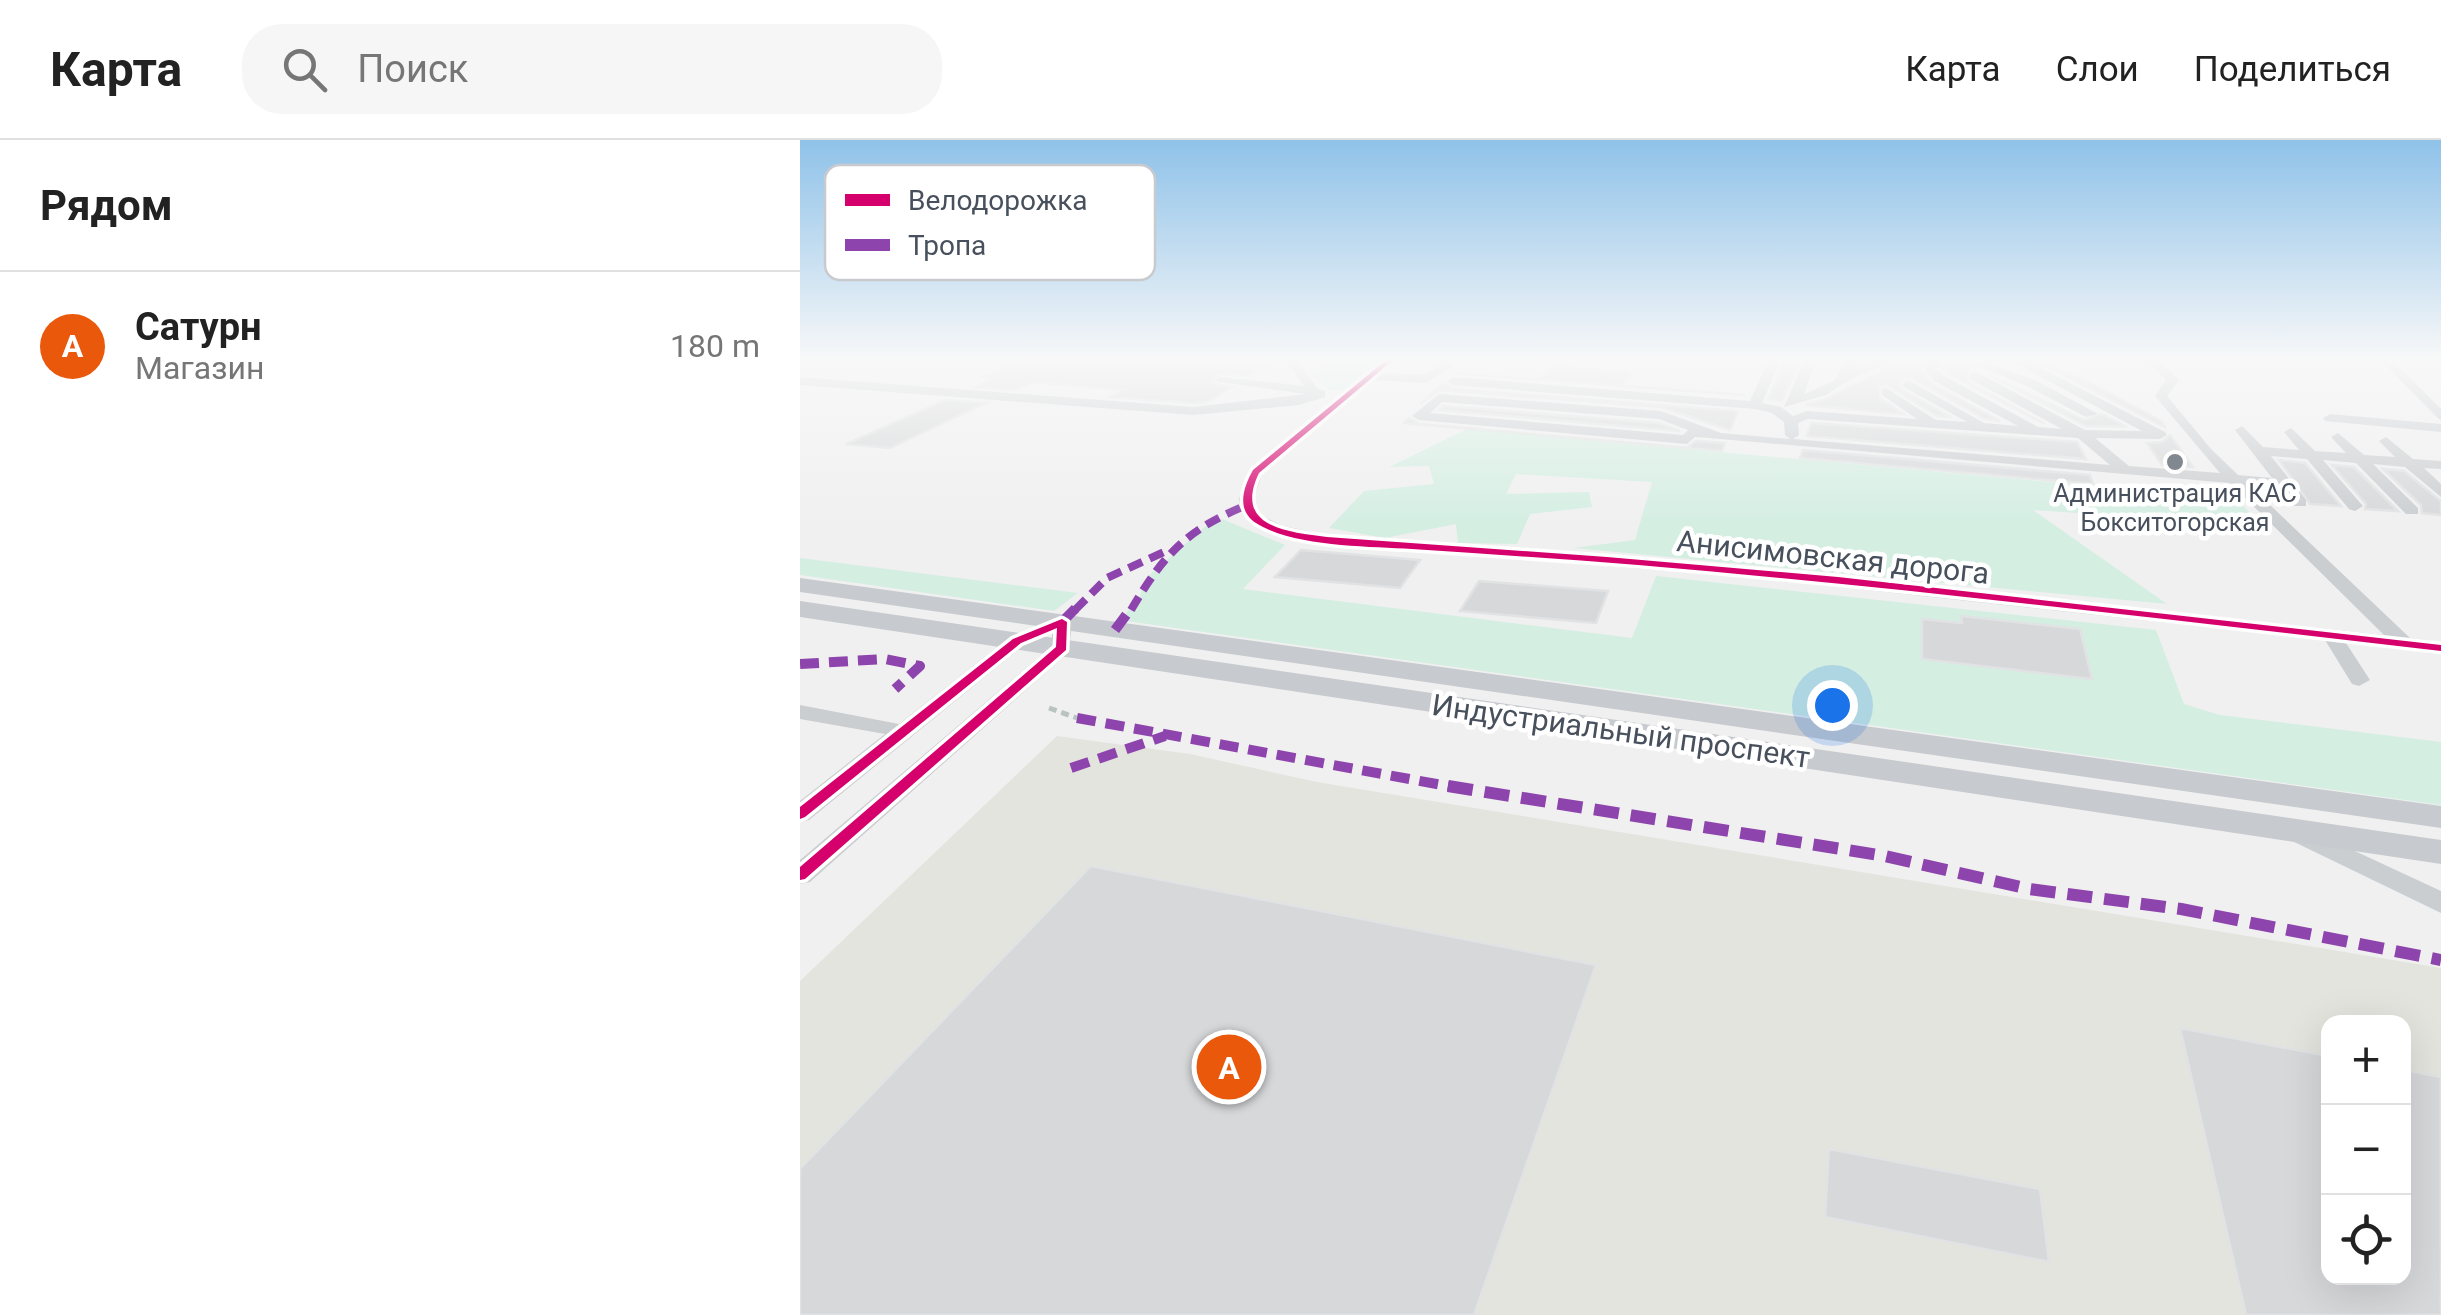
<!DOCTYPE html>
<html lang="ru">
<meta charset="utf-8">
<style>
:root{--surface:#fff;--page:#f6f6f6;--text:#222;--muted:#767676;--line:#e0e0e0;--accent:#ea580c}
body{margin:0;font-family:Roboto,sans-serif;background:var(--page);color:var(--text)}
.controls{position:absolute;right:30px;bottom:30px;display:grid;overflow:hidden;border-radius:20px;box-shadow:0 10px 40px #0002}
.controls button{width:90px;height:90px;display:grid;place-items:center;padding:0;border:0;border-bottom:2px solid var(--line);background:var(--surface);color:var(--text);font:50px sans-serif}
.you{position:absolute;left:1032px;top:565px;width:35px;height:35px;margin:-25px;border:8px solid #fff;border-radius:50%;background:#1a73e8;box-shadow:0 0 0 15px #1a73e833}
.badge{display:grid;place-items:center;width:65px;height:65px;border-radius:50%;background:var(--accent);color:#fff;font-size:32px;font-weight:700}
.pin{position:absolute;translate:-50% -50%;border:5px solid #fff;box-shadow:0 2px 10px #0006}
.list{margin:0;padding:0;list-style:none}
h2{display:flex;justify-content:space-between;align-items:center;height:130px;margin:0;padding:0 40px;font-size:42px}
h2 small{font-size:32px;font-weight:400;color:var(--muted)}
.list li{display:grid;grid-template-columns:65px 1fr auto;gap:30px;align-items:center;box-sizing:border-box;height:150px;padding:0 40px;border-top:2px solid var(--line)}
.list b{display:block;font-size:38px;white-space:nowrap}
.list p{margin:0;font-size:32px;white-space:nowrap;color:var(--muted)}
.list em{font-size:32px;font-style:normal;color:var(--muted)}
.icon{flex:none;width:55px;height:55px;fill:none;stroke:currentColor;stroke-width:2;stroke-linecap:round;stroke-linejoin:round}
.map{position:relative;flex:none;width:1641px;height:1175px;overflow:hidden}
header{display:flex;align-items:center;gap:60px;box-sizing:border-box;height:140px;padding:0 50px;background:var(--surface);border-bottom:2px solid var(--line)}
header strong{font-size:48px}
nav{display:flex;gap:55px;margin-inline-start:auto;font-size:35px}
.search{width:700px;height:90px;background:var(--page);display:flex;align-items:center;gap:25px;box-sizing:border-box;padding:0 35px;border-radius:40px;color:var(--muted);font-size:38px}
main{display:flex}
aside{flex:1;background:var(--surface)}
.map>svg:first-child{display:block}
</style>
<header>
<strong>Карта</strong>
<div class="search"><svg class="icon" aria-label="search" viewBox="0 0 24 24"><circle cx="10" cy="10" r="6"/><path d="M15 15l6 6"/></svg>Поиск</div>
<nav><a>Карта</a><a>Слои</a><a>Поделиться</a></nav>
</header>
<main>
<aside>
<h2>Рядом<small></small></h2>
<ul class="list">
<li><span class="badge">A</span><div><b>Сатурн</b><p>Магазин</p></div><em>180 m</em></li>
</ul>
</aside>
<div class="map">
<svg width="1641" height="1175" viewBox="0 0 1641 1175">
<rect width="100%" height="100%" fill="#f0f0f0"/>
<path fill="#e4e4de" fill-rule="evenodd" d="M257 596 390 614 517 642 1641 828V1175H0V841ZM1528 882H1604V1138H1528Z"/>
<path fill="#d4eee2" d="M514 221H578L542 250 530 251 508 232 515 231Z
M667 289 1415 357 1441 363 1461 385 1233 370 1367 464 774 408 835 400 852 342 716 334 706 354 789 352 792 367 730 374 717 404 658 403 656 384 585 398 529 388 564 351 634 344 629 326 589 327Z
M422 379 485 405 443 449 832 498 856 436 1356 490 1384 564 1420 575 1641 602V665L319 480 339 460 345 439 408 384Z
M0 418 278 453 254 471 0 435Z"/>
<path fill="#d7d8da" stroke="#e1e2e3" stroke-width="2.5" d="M221 221H399L466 226 449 236 418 234 411 243 432 247 407 262 393 263 311 257 325 250 231 242 214 250 176 247 194 238 181 237Z
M984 221H1000L982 261 968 259Z
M1100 221H1126L1121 229 1132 244 1200 281 1185 279 1110 237 1100 241 1101 249 1151 277 1137 276 1085 244 1079 247 1080 258 1103 274 1005 265 1028 258Z
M1147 221H1165L1176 229 1167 230 1168 242 1245 284 1144 232 1142 229Z
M1235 221 1281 238 1361 281 1366 288Z
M752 226 832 232 821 246 945 255 654 233 739 240Z
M1189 235 1284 280 1302 274 1327 287 1286 286Z
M644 243 653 249 938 271 930 290 861 267 639 250 620 264Z
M146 260 186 263 90 308 46 304Z
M643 266 858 283 880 291 639 270Z
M609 278 619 284 887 308 896 301 925 303 922 311 604 283Z
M1011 283 1277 302 1286 319 1007 296Z
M1370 295 1393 327 1362 325 1347 303 1362 302Z
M1003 310 1290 335 1293 344 1000 318Z
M1479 320 1505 323 1541 366 1510 364Z
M1532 325 1554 327 1598 371 1565 369 1566 364Z
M1583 329 1604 331 1641 361V375L1622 373 1621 365Z
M501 410 620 420 600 448 475 437Z
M679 441 808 451 796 483 660 471Z
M1161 476 1280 489 1292 539 1122 519V479L1162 483Z
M291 726 796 825 674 1175H0V1029Z
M1380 888 1528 916V1138H1604V930L1641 937V1175H1446Z
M1029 1009 1240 1049 1249 1122 1025 1077Z"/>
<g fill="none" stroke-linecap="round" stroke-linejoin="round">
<path stroke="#b9c4c2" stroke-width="5" stroke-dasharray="8 5" stroke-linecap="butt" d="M249 568 277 578"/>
<path fill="#cbced1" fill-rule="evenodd" d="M485 221H497L517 248 525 251V257L499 265 393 275 0 245V237L393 267 506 254 414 241 420 237 504 246Z
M582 221H595L582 233 624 235 646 221H660L626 243 574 240 462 334 454 359 460 375 483 386 527 395 1038 435 1584 495 1430 343 909 298 895 297 887 304 619 280 612 276 639 254 861 271 921 293 990 299 985 295 984 282 972 273 955 269 653 245 647 241 653 237 950 261 968 221H980L962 263 981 267 993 276 1007 271 1117 279 1082 255V249L1086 248 1136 280 1167 282 1104 247 1102 244 1108 240 1184 283 1218 286 1134 241 1125 229 1131 221H1143L1137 229 1142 235 1238 287 1262 289 1170 239V233H1178L1285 290 1342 291 1211 221H1227L1365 292 1367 295 1360 299 1295 298 1329 326 1420 333 1355 256 1366 240 1346 221H1359L1379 240 1367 256 1411 309 1438 335 1472 338 1435 290 1442 286 1463 307 1499 310 1484 292 1491 288 1515 311 1546 313 1531 297 1538 293 1564 315 1595 317 1579 301 1586 297 1613 319 1641 321V329L1624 328 1641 344V357L1605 327 1573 324 1618 368V374H1606L1556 323 1523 320 1563 366 1555 371 1549 369 1507 319 1471 316 1506 360V366H1494L1480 347 1449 345 1610 498 1641 502V514L1546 503 1570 540 1559 546 1552 544 1525 500 938 436 527 405C497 401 444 397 439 359L451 329ZM642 262 859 279 888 290 883 295 630 273ZM1008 279 1278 298 1310 325 993 299 999 295 998 283Z
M1004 221H1016L1004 254 1034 241 1046 221H1058L1055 229 1075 221H1091L1049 240 1026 255 984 267Z
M1182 221 1235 240 1298 274 1286 277 1227 246 1168 222Z
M1581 221H1593L1641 269V281Z
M1530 274 1641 284V292L1525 281 1523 278Z
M262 476 272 482 269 512 10 742 0 744V720L252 506V493L224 505 9 680 0 682V661L85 594 0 579V565L99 584 210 497Z
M1499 685 1641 751V773L1490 700 1486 694 1490 688Z"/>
<path fill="#c7cace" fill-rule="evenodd" d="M0 438 1641 666V688L0 452Z
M0 461 1641 700V724L0 477Z"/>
<path stroke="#8e44ad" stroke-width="8" stroke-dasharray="15 8" stroke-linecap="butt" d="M275 470 307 438 366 411
M331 470C364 414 386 390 447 365"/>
<path stroke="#8e44ad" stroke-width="10" stroke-dasharray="19 10" stroke-linecap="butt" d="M262 482 277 467
M315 490 332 467
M0 524 85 519 120 526 95 549
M277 578 664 649
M271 628 365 596"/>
<path stroke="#8e44ad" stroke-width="12" stroke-dasharray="25 12" stroke-linecap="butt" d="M648 646 1085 716 1229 749 1381 769 1641 820"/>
<g stroke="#fff" stroke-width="7">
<path id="cycleway" d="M585 221H592L459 333C433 387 487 392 527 397L807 417 1038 437 1641 505V511C1373 480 1106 448 838 425 762 419 687 414 612 409 567 406 494 407 456 383 436 370 443 348 453 330Z
M262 479 267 482 266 510 5 739 0 740V727L256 507 257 488 221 503 5 677 0 679V667L213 499Z"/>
</g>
<use href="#cycleway" fill="#d6006c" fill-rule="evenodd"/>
</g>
<linearGradient id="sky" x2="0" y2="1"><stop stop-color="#8fc2e9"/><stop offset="0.57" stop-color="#f8f8f8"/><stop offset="1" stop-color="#f8f8f8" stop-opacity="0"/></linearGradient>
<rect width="1641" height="385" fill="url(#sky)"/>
<circle fill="#828890" stroke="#fff" stroke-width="4" cx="1375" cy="322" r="10"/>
<g text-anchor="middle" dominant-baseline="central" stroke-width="9" stroke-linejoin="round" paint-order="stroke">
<g font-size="25" fill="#47505c" stroke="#fff">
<text x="1375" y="353">Администрация КАС<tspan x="1375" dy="29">Бокситогорская</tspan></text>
</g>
<g font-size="30" fill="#47505c" stroke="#fff">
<text transform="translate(1033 417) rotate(6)">Анисимовская дорога</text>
<text transform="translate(821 591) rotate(8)">Индустриальный проспект</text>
</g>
</g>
<rect x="25" y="25" width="330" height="115" rx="15" fill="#fff" stroke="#c8cace" stroke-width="2.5"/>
<rect x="45" y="54" width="45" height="12" fill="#d6006c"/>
<rect x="45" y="99" width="45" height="12" fill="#8e44ad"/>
<g font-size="28" fill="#47505c">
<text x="108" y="70">Велодорожка</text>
<text x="108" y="115">Тропа</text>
</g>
</svg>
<div class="controls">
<button>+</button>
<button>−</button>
<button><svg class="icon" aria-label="locate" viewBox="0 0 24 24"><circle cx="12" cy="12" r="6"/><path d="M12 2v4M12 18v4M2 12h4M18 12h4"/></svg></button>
</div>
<div class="you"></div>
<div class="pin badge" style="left:429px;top:927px">A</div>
</div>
</main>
